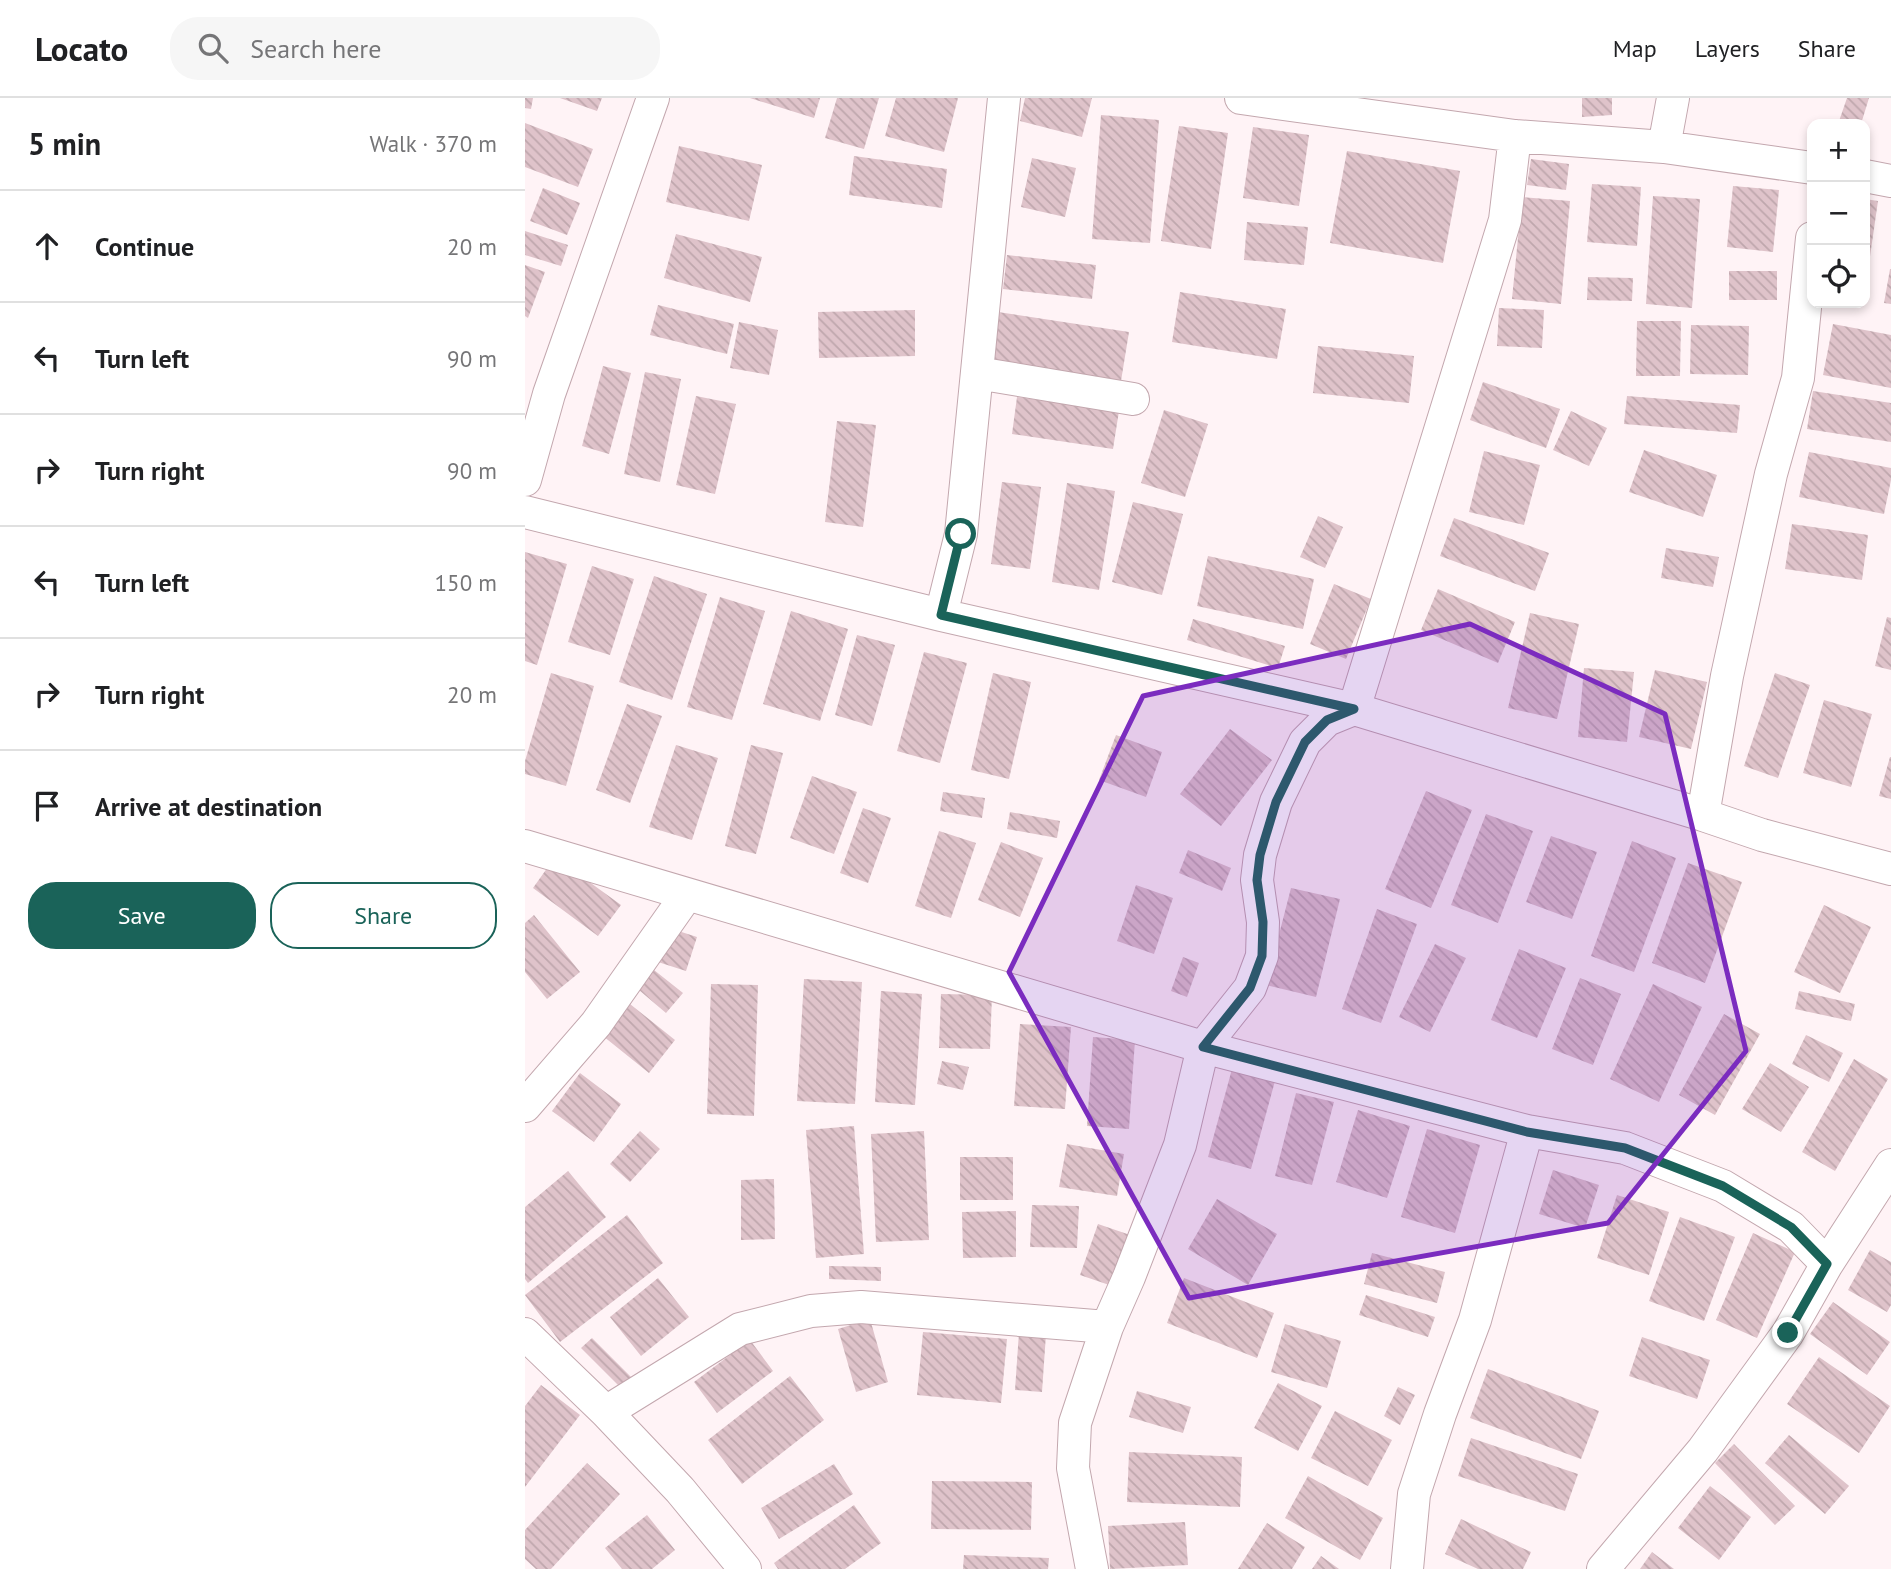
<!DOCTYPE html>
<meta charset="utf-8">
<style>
:root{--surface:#fff;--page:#f6f6f6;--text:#202124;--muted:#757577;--line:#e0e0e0;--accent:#1a6359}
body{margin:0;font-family:"PT Sans",sans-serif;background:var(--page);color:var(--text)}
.controls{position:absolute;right:21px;top:21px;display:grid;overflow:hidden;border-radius:14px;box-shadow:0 4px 10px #0003}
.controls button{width:63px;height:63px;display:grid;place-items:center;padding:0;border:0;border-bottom:2px solid var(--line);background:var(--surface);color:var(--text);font:35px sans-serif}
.stop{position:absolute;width:21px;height:21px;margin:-16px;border:5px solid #1a6359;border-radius:50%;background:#fff}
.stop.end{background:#1a6359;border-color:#fff;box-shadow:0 2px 7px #0008}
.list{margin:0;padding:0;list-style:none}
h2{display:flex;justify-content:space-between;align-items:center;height:91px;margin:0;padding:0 28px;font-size:30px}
h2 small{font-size:23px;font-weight:400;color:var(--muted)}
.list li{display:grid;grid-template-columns:46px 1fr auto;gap:21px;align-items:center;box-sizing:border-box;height:112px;padding:0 28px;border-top:2px solid var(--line)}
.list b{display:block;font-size:26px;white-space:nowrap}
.list em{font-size:23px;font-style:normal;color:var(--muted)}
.actions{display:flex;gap:14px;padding:21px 28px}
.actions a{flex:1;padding:16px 0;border:2px solid var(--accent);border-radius:28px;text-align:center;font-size:24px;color:var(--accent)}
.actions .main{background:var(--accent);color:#fff}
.icon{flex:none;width:38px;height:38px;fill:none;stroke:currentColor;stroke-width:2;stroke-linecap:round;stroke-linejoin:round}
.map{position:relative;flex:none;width:1366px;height:1471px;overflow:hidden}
header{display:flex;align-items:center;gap:42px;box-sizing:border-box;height:98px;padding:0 35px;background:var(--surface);border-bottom:2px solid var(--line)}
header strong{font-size:33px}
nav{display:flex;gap:38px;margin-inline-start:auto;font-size:24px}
.search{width:490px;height:63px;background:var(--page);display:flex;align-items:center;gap:18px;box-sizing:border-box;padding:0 24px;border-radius:28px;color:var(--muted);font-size:26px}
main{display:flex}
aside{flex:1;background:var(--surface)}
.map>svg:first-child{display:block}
</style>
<header>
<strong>Locato</strong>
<div class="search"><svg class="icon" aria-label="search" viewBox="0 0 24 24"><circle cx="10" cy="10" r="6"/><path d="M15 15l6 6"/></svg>Search here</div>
<nav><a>Map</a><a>Layers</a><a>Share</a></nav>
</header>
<main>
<aside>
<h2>5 min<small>Walk · 370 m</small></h2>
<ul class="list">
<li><svg class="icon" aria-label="ahead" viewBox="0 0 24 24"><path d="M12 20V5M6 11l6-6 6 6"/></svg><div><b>Continue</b></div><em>20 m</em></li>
<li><svg class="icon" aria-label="left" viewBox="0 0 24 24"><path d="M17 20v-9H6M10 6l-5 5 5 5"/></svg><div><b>Turn left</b></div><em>90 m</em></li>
<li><svg class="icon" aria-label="right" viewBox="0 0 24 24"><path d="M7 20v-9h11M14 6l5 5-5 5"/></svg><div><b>Turn right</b></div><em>90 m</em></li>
<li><svg class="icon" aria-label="left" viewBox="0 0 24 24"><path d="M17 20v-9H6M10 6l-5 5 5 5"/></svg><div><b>Turn left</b></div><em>150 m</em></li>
<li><svg class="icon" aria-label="right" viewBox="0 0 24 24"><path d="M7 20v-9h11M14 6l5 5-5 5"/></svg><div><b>Turn right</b></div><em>20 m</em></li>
<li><svg class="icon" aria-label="arrive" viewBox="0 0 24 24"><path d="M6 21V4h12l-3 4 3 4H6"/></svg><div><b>Arrive at destination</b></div></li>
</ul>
<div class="actions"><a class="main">Save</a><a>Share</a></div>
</aside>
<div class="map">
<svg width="1366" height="1471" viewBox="0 0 1366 1471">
<defs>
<pattern id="building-back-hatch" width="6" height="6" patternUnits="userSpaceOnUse" patternTransform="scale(1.75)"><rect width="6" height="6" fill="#dfc3ca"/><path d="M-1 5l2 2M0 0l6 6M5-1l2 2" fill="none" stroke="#bfa7ad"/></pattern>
</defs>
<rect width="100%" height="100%" fill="#fff3f6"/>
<path fill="url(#building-back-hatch)" d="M0 0H8L6 11 0 10Z
M35 0H77L72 13Z
M225 0H295L289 20Z
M312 0H354L339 51 300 40Z
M371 0H433L419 54 360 38Z
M500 0H567L557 39 495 23Z
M1057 0H1087V17L1057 19Z
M1322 0H1344L1336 26H1313Z
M576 17 634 22 625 145 567 141Z
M0 25 68 51 53 89 0 69Z
M654 28 703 35 686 151 636 143Z
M728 29 784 37 774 108 718 100Z
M154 48 237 67 224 123 141 104Z
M822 53 935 73 918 165 805 145Z
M329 58 422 71 417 110 324 97Z
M507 60 551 70 540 119 496 109Z
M1006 61 1044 66 1041 92 1002 87Z
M1067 86 1116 89 1112 148 1062 144Z
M1208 88 1254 92 1248 154 1202 149Z
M18 90 55 105 42 137 5 123Z
M1128 98 1175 101 1167 210 1121 206Z
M997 99 1045 103 1036 206 987 201Z
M1340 101 1353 103 1341 186 1340 185Z
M722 124 783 129 779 167 719 162Z
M0 133 43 147 36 168 0 157Z
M151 136 237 159 225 204 139 180Z
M482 157 571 167 567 201 478 191Z
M0 167 20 174 3 220 0 218Z
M1365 171H1366V206L1359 205Z
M1204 173H1252V202H1204Z
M1063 179 1108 180 1107 203 1062 202Z
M655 194 761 211 752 261 647 244Z
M1320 205H1339L1338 209Z
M133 207 209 226 202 256 125 237Z
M974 210 1019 212 1017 250 972 248Z
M390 212V258L294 260 293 214Z
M473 214 604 234 596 283 465 263Z
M1112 223H1156L1155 278H1111Z
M214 224 253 232 244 277 205 270Z
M1308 226 1366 237V290L1298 277Z
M1166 227 1224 228 1223 277 1165 276Z
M793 248 889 258 884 305 788 295Z
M78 268 106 275 84 356 57 348Z
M120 274 156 281 135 384 99 376Z
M958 284 1035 311 1021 350 945 322Z
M1288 293 1366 305V344L1282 331Z
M171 298 211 306 190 396 151 387Z
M1102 298 1215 307 1212 335 1099 326Z
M492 299 594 313 588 351 487 336Z
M639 312 683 326 660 399 616 385Z
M1046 313 1082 330 1064 368 1028 352Z
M312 323 351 327 338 429 300 424Z
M1119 352 1192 377 1178 419 1104 394Z
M959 353 1015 367 999 427 944 414Z
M1284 354 1366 370V382L1359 416 1274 399Z
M477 384 516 389 505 471 466 466Z
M542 385 590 393 574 492 527 484Z
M608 404 658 416 637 497 587 484Z
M793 418 818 429 800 470 775 459Z
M929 420 1024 455 1010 493 915 458Z
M1267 426 1343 437 1337 482 1260 471Z
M1141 450 1194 459 1188 489 1136 480Z
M0 454 42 466 12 567 0 563Z
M683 458 789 481 778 531 672 508Z
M67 468 109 481 85 557 43 544Z
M129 478 182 496 147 602 94 584Z
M809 486 846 501 821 561 785 546Z
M913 491 990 524 973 565 896 532Z
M195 499 240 513 207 622 162 609Z
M266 513 323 531 295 623 238 606Z
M1005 515 1054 526 1032 621 983 610Z
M1362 519 1366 520V572L1350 568Z
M668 521 760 548 753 570 662 542Z
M332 537 370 547 347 628 310 617Z
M399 554 442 565 415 665 372 653Z
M1059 570 1109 574 1102 644 1053 639Z
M1130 572 1182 584 1166 651 1114 639Z
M26 575 69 588 41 688 0 676V663Z
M468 575 506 584 484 681 446 672Z
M1250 575 1285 587 1253 680 1219 668Z
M1299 602 1347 616 1326 689 1278 675Z
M102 606 137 618 105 705 71 692Z
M705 631 747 662 696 728 655 696Z
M591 637 637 654 621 699 574 682Z
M151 647 193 660 167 742 124 729Z
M226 647 258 655 231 756 200 748Z
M1365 659H1366V701L1354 698Z
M287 678 332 694 309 756 265 740Z
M901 693 947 712 906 810 860 791Z
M418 694 460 700 457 720 415 713Z
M338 710 366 720 343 785 315 775Z
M485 714 535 723 532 740 482 731Z
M961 716 1008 733 973 825 926 807Z
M414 733 451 745 426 820 390 808Z
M1026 738 1072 754 1047 821 1001 804Z
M1107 743 1151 760 1109 874 1066 858Z
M476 744 518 760 495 819 453 802Z
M663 752 706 770 697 793 654 775Z
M30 759 96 807 73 838 8 790Z
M1163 765 1217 784 1180 885 1127 865Z
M611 787 648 800 629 856 592 843Z
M766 790 815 801 791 899 741 887Z
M1299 807 1346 829 1315 895 1269 874Z
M852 811 892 826 856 925 817 911Z
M9 817 55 874 22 901 0 874V825Z
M144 830 172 839 161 873 133 864Z
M910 846 941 860 905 934 874 919Z
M994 851 1041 870 1012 940 966 922Z
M658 859 674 865 662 899 646 893Z
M129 872 158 895 141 915 114 892Z
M1055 880 1096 896 1068 967 1027 951Z
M279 881 337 884 330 1006 272 1003Z
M186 886 233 887 229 1018 182 1016Z
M1128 886 1177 909 1134 1004 1085 981Z
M356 893 397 896 390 1007 350 1004Z
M1274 893 1330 906 1326 923 1270 911Z
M416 896 467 897 465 951 414 950Z
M105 906 150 942 124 975 78 938Z
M1199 916 1235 936 1190 1017 1154 997Z
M495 926 546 929 540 1011 489 1008Z
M1281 937 1318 955 1304 984 1267 966Z
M568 939 610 942 604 1031 562 1028Z
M1329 961 1363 981 1310 1073 1277 1054Z
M417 963 444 969 438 992 412 986Z
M1245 965 1284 989 1256 1034 1217 1011Z
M707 971 750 983 726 1071 683 1059Z
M55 975 96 1006 69 1044 27 1013Z
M771 995 809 1004 787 1087 750 1078Z
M833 1012 885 1028 862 1100 811 1084Z
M329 1028 339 1156 291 1160 281 1032Z
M902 1031 955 1047 930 1135 876 1119Z
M115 1033 135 1051 105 1084 85 1066Z
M399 1033 404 1142 351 1144 346 1036Z
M542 1046 599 1056 592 1098 534 1089Z
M435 1059H488V1102H435Z
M1028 1072 1074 1087 1060 1130 1014 1116Z
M43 1073 81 1119 3 1185 0 1181V1109Z
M249 1081 250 1141 216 1142V1082Z
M1092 1097 1144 1114 1124 1177 1072 1160Z
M692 1101 752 1136 723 1187 663 1151Z
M507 1107 554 1108 552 1150 505 1149Z
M491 1113V1159L438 1160 437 1114Z
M102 1117 138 1165 35 1244 0 1197Z
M1155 1119 1210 1139 1179 1223 1124 1203Z
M573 1126 611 1139 593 1190 555 1177Z
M1228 1135 1270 1154 1232 1240 1191 1222Z
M1345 1152 1366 1164V1207L1362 1214 1323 1192Z
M847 1155 920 1174 912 1205 839 1186Z
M304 1168 356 1169V1183L304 1181Z
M133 1180 164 1219 116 1258 85 1219Z
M659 1180 749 1215 732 1260 642 1225Z
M841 1197 910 1219 903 1239 834 1217Z
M1308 1204 1365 1244 1342 1277 1285 1236Z
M345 1221 363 1284 331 1294 313 1231Z
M760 1226 816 1243 802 1290 746 1274Z
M398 1234 482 1241 476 1305 392 1297Z
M494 1234 521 1236 517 1294 490 1292Z
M1117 1239 1185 1262 1172 1301 1104 1278Z
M67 1240 108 1281 98 1292 56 1250Z
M225 1242 248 1273 192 1315 169 1284Z
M1294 1259 1365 1308 1334 1355 1262 1306Z
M963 1271 1074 1313 1056 1361 945 1320Z
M265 1278 299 1322 217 1386 183 1342Z
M753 1285 797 1308 773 1353 729 1330Z
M16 1287 55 1317 0 1389V1308Z
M873 1289 890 1297 875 1327 859 1318Z
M612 1293 666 1309 658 1335 604 1319Z
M810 1313 867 1342 843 1388 786 1360Z
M1264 1337 1324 1388 1300 1416 1240 1365Z
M946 1340 1053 1376 1040 1413 933 1378Z
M1209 1346 1270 1408 1250 1427 1190 1365Z
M604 1354 717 1359 715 1409 602 1404Z
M62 1365 95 1396 26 1471H11L0 1461V1432Z
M309 1366 328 1396 254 1441 236 1410Z
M783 1378 858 1420 835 1462 760 1420Z
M407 1383 507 1384 506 1432 406 1431Z
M1185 1388 1226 1419 1194 1462 1153 1430Z
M329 1407 356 1445 320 1471H253L249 1465Z
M122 1417 150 1452 127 1471H97L80 1450Z
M936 1421 1006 1454 998 1471H953L920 1456Z
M660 1424 663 1467 585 1471 583 1428Z
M742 1425 780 1449 767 1471H713Z
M1127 1454 1149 1471H1115Z
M439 1457 524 1460 523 1471H438Z
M796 1458 814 1471H787Z"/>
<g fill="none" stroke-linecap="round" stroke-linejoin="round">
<g stroke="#c3a7ae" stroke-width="34">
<path id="street" d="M716 0 990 38 1139 49 1287 70
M1139 49 1148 0
M1340 78 1366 83
M452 275 608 301
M0 382 24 296 128 0
M0 414 416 517 829 611 1178 717 1237 737 1366 771
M416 517 436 436 479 0
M1178 717 1202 578 1246 376 1273 280 1287 140
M0 748 678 949 1002 1033 1100 1050 1198 1088 1266 1129 1302 1166
M0 1008 71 926 161 798
M0 1236 81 1314 155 1392 220 1471
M81 1314 215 1231 286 1213 336 1209 582 1229
M567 1471 548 1370 550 1325 582 1229 604 1179 655 1047 678 949 725 890 737 858 738 824 732 782 735 757 751 704 780 644 802 622 829 611 980 122 990 38
M882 1471 889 1396 915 1316 950 1222 1002 1033
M1078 1471 1178 1352 1263 1235 1302 1166 1366 1067"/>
</g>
<use href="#street" stroke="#fff" stroke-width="32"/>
</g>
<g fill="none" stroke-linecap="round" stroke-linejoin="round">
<path stroke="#1a6359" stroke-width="9" d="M436 436 416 517 829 611 802 622 780 644 751 704 735 757 732 782 738 824 737 858 725 890 678 949 1002 1034 1100 1050 1198 1088 1266 1129 1302 1166 1263 1235"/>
</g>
<path fill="#7b2cbf" fill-opacity="0.2" stroke="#7b2cbf" stroke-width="5" stroke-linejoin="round" d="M945 526 1140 616 1221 953 1083 1125 664 1200 484 874 618 598Z"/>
</svg>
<div class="controls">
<button>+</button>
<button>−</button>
<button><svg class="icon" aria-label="locate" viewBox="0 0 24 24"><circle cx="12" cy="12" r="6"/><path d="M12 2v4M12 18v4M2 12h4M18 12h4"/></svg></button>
</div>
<div class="stop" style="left:436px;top:436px"></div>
<div class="stop end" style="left:1263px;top:1235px"></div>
</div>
</main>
